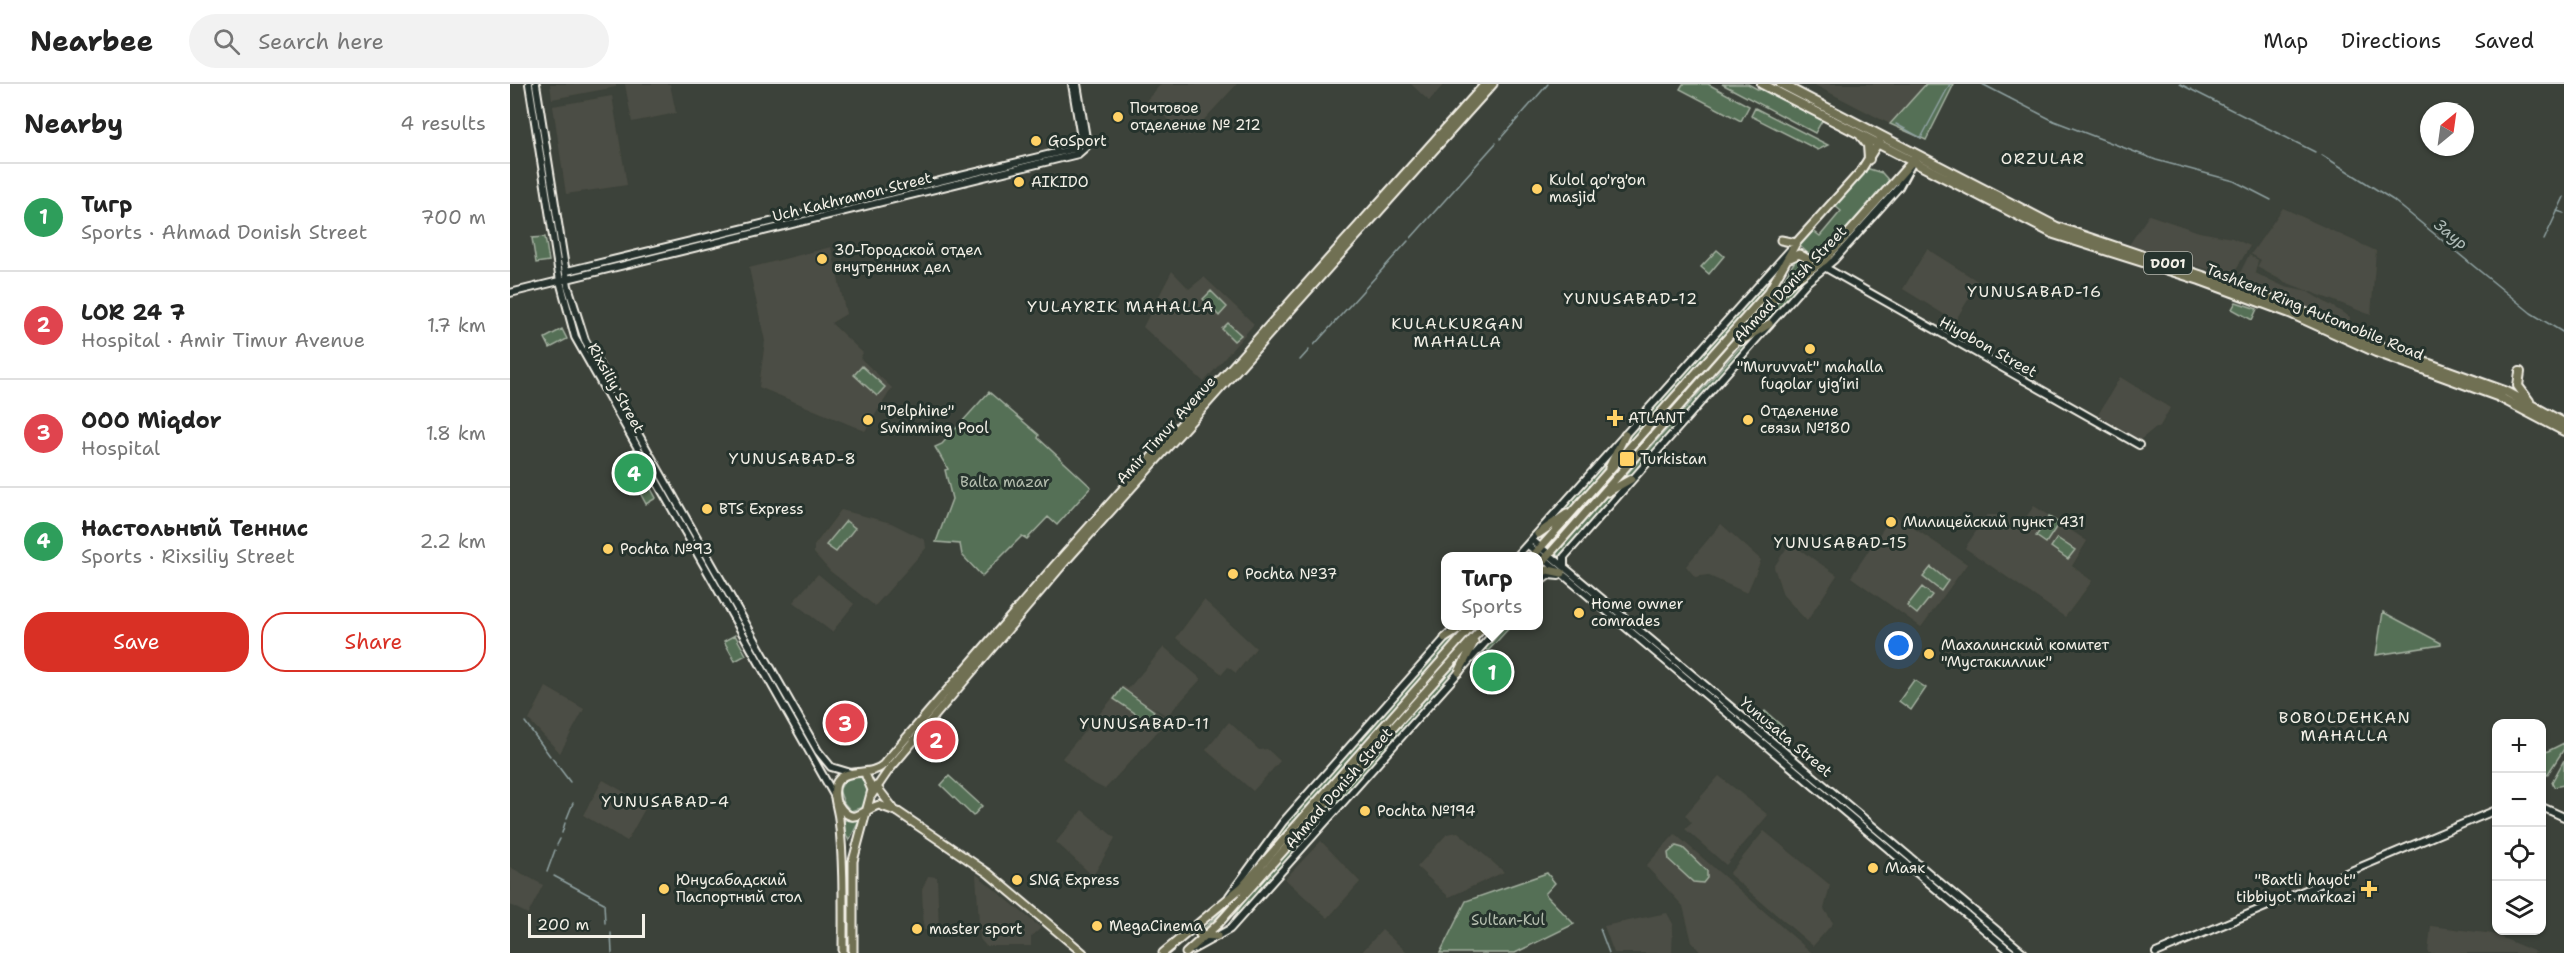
<!DOCTYPE html>
<meta charset="utf-8">
<style>
:root{--surface:#fff;--page:#f2f2f2;--text:#222;--muted:#767676;--line:#e0e0e0;--accent:#d93025}
body{margin:0;font-family:"Shantell Sans",sans-serif;background:var(--page);color:var(--text)}
.controls{position:absolute;right:18px;bottom:18px;display:grid;overflow:hidden;border-radius:12px;box-shadow:0 2px 4px #0004}
.controls button{width:54px;height:54px;display:grid;place-items:center;padding:0;border:0;border-bottom:2px solid var(--line);background:var(--surface);color:var(--text);font:30px sans-serif}
.compass{position:absolute;left:1910px;top:18px;width:54px;height:54px;border-radius:50%;background:var(--surface);box-shadow:0 2px 4px #0004;rotate:29deg}
.scale{position:absolute;left:18px;bottom:15px;width:117px;box-sizing:border-box;padding-left:6px;border:3px solid #f4f1e8;border-top:0;font-size:16px;line-height:21px;white-space:nowrap;color:#f4f1e8;-webkit-text-stroke:4px #26332d;paint-order:stroke}
.you{position:absolute;left:1389px;top:562px;width:21px;height:21px;margin:-15px;border:4px solid #fff;border-radius:50%;background:#1a73e8;box-shadow:0 0 0 9px #1a73e833}
.badge{display:grid;place-items:center;width:39px;height:39px;border-radius:50%;background:var(--accent);color:#fff;font-size:20px;font-weight:700}
.pin{position:absolute;translate:-50% -50%;border:3px solid #fff;box-shadow:0 2px 6px #0006}
.popup{position:absolute;left:931px;top:468px;width:102px;height:78px;box-sizing:border-box;display:grid;place-content:center;border-radius:12px;background:var(--surface);filter:drop-shadow(0 2px 4px #0005);font-size:20px;white-space:nowrap;color:var(--muted)}
.popup b{font-size:22px;color:var(--text)}
.popup::after{content:'';position:absolute;left:50%;top:100%;margin-left:-12px;border:12px solid transparent;border-top-color:var(--surface)}
.list{margin:0;padding:0;list-style:none}
h2{display:flex;justify-content:space-between;align-items:center;height:78px;margin:0;padding:0 24px;font-size:26px}
h2 small{font-size:20px;font-weight:400;color:var(--muted)}
.list li{display:grid;grid-template-columns:39px 1fr auto;gap:18px;align-items:center;box-sizing:border-box;height:108px;padding:0 24px;border-top:2px solid var(--line)}
.list b{display:block;font-size:22px;white-space:nowrap}
.list p{margin:0;font-size:20px;white-space:nowrap;color:var(--muted)}
.list em{font-size:20px;font-style:normal;color:var(--muted)}
.actions{display:flex;gap:12px;padding:18px 24px}
.actions a{flex:1;padding:14px 0;border:2px solid var(--accent);border-radius:24px;text-align:center;font-size:21px;color:var(--accent)}
.actions .main{background:var(--accent);color:#fff}
.icon{flex:none;width:33px;height:33px;fill:none;stroke:currentColor;stroke-width:2;stroke-linecap:round;stroke-linejoin:round}
.map{position:relative;flex:none;width:2054px;height:869px;overflow:hidden}
header{display:flex;align-items:center;gap:36px;box-sizing:border-box;height:84px;padding:0 30px;background:var(--surface);border-bottom:2px solid var(--line)}
header strong{font-size:28px}
nav{display:flex;gap:33px;margin-inline-start:auto;font-size:21px}
.search{width:420px;height:54px;background:var(--page);display:flex;align-items:center;gap:15px;box-sizing:border-box;padding:0 21px;border-radius:33px;color:var(--muted);font-size:22px}
main{display:flex}
aside{flex:1;background:var(--surface)}
.map>svg:first-child{display:block}
</style>
<header>
<strong>Nearbee</strong>
<div class="search"><svg class="icon" aria-label="search" viewBox="0 0 24 24"><circle cx="10" cy="10" r="6"/><path d="M15 15l6 6"/></svg>Search here</div>
<nav><a>Map</a><a>Directions</a><a>Saved</a></nav>
</header>
<main>
<aside>
<h2>Nearby<small>4 results</small></h2>
<ul class="list">
<li><span class="badge" style="background:#2e9e5b">1</span><div><b>Тигр</b><p>Sports · Ahmad Donish Street</p></div><em>700 m</em></li>
<li><span class="badge" style="background:#e0444e">2</span><div><b>LOR 24 7</b><p>Hospital · Amir Timur Avenue</p></div><em>1.7 km</em></li>
<li><span class="badge" style="background:#e0444e">3</span><div><b>OOO Miqdor</b><p>Hospital</p></div><em>1.8 km</em></li>
<li><span class="badge" style="background:#2e9e5b">4</span><div><b>Настольный Теннис</b><p>Sports · Rixsiliy Street</p></div><em>2.2 km</em></li>
</ul>
<div class="actions"><a class="main">Save</a><a>Share</a></div>
</aside>
<div class="map">
<svg width="2054" height="869" viewBox="0 0 2054 869">
<rect width="100%" height="100%" fill="#3c423a"/>
<filter id="ink" filterUnits="userSpaceOnUse"><feTurbulence type="fractalNoise" baseFrequency=".0167" numOctaves="2"/><feDisplacementMap in="SourceGraphic" scale="12" xChannelSelector="R" yChannelSelector="G"/><feConvolveMatrix kernelMatrix="1 2 1 2 8 2 1 2 1" color-interpolation-filters="sRGB"/></filter>
<g filter="url(#ink)">
<path fill="#4c4d44" d="M40 0H106V3L42 15Z
M115 0H160L166 29 122 38Z
M651 0H727L679 52 636 17Z
M901 0H934L919 17Z
M1303 0H1416L1380 40Z
M102 12 117 101 56 110 43 22Z
M1773 124 1866 167 1861 231 1775 198 1747 183 1751 176 1741 170Z
M1639 131 1689 148 1722 154 1740 162 1723 190 1716 191 1619 161Z
M321 163 336 230 321 239 353 269 350 274 382 304 355 347 249 303 255 257 239 184Z
M1417 165 1469 198 1445 237 1393 205Z
M1739 171 1748 176 1745 189 1775 203 1798 208 1840 233 1839 245 1732 199 1730 189Z
M662 187 679 205 694 193 744 240 694 298 633 243Z
M1610 293 1660 324 1649 344 1646 343 1630 356 1588 331Z
M1524 422 1577 457 1562 482 1582 497 1555 533 1455 464 1477 431H1491L1509 443Z
M331 426 381 439 415 456 416 464 365 522 320 487 304 469V462Z
M1383 430 1457 480 1411 543 1341 493Z
M1211 440 1251 476 1237 509 1197 491 1185 493 1176 482Z
M1280 459 1327 491 1297 537 1273 511 1264 483Z
M308 490 344 520 322 548 283 518Z
M694 516 746 564 726 589 718 583 712 590 666 554Z
M654 563 691 595 657 632 641 622 658 636 595 705 579 697 552 674 613 602 618 605Z
M36 603 74 625 50 669 19 636Z
M719 638 749 666 757 665 770 677 743 707 696 666Z
M1209 692 1258 731 1216 781 1175 745 1182 739 1175 731Z
M93 696 137 721 117 757 73 731Z
M572 726 605 754 583 792 546 758Z
M1254 747 1320 801 1314 825 1323 839 1303 862 1219 790Z
M948 748 994 788 939 813 907 783 937 750Z
M1165 750 1302 869H1191L1182 858 1173 822 1136 782Z
M811 757 850 798 818 834 775 795Z
M0 783 33 801 18 830 0 821Z
M466 790 531 844 521 853V862H476L470 855Z
M418 792 427 793 429 846H414L412 806Z
M1157 829 1163 840 1162 869H1104L1094 842Z
M1921 842 1983 850 2028 869H1918Z
M872 846 898 869H851Z"/>
<path fill="#557057" stroke="#a4b0a0" stroke-width="1.5" d="M1173 0H1198L1239 22 1231 37 1170 5Z
M1212 0H1238L1249 6 1250 3 1313 35 1305 49Z
M1416 0H1444L1416 56 1380 40Z
M1245 24 1318 61 1308 66 1241 32Z
M1356 84 1372 89 1381 99 1308 179 1289 161 1302 146 1310 152 1331 127 1324 121Z
M35 153 39 177 26 179 22 154Z
M1207 166 1214 172 1199 190 1191 183Z
M1288 172 1297 178V183L1264 211Z
M1274 175 1256 205 1107 371 1117 351Z
M1310 184 1258 237 1239 248 1270 214Z
M701 207 717 223 709 232 693 215Z
M1726 218 1747 225 1742 236 1722 225Z
M718 239 731 251 724 257 712 245Z
M52 245 57 255 40 264 35 254Z
M1249 248 1120 392 1109 399 1240 252Z
M352 282 375 303 367 312 344 291Z
M479 308 529 351 528 354 581 403 547 441 538 433 517 455 512 452 472 492 452 471 450 460 426 458 442 415 435 386 438 385 425 363 432 360Z
M1108 362C1092 389 1067 423 1039 439Z
M128 380 134 391 120 398 114 387Z
M134 392 146 414 136 420 124 398Z
M1105 409 1049 472 1046 470 1096 413Z
M1539 433 1549 439 1536 459 1526 452Z
M336 437 345 444 326 468 316 461Z
M1547 454 1565 466 1558 475 1541 463Z
M1421 483 1438 497 1431 507 1413 493Z
M1412 503 1422 511 1407 530 1397 522Z
M1873 528 1931 559V561L1866 571Z
M967 542H970L724 818 691 847 722 817Z
M994 542H1001L978 567 974 564Z
M954 546 731 801 781 732 934 559Z
M225 551 236 571 225 577 214 557Z
M957 567 944 590 716 845 734 817Z
M1404 596 1416 604 1401 626 1389 617Z
M612 604 644 627 637 637 604 615Z
M1255 627 1273 643 1265 651 1247 636Z
M2054 659V665L2037 691 2032 682V670Z
M2054 676V701L2044 703 2042 698Z
M439 692 472 722 463 732 431 701Z
M345 693 354 694 360 705 353 723 341 727 334 719 329 706 335 696Z
M334 736 349 737 339 757 335 748Z
M1166 762 1173 764 1197 787V794L1193 799 1183 798 1159 776 1158 769Z
M1037 789 1045 799 1035 810 1064 840 1005 869H930L956 817Z"/>
<g fill="none" stroke-linecap="round" stroke-linejoin="round">
<path stroke="#8fa1a1" stroke-width="1.5" d="M1472 0 1544 37 1646 76 1724 97 1761 116
M1670 0 1805 68
M1386 40 1411 54 1440 0
M990 55 1038 0
M1812 71 1883 116 2021 229 2054 249
M2047 127 2054 129
M901 154 986 59
M2034 156 2054 113
M804 261 898 157
M790 276 799 266
M15 638 40 672
M42 674 60 698
M57 734 63 719
M52 749 55 739
M47 761 50 755
M37 788 45 766
M44 792 94 819 95 839
M1090 845 1099 869
M101 849 102 869"/>
<g stroke="#f4f1e8" stroke-width="10">
<path id="secondary" d="M19 0 50 197 65 253 325 713
M26 0 58 202 75 256 308 667 321 683 341 689
M1316 184 1629 361
M57 187 566 64 571 54 562 0
M0 209 568 70 576 63V54L567 0
M1022 456 1514 869
M1018 461 1502 869
M1007 472 1280 166
M1054 483V473L1296 199 1324 176 1389 103 1401 81
M1028 499 1039 491 1049 492
M2032 723 2054 733
M719 812 773 738 946 542
M682 866 720 845 990 542
M1646 869 1986 726"/>
</g>
<g stroke="#f4f1e8" stroke-width="11">
<path id="primary" d="M1271 156 1286 159
M1280 174 1289 170 1298 175 1300 182 1295 188
M1231 257 1259 240
M1099 384 1115 351
M1098 408 1121 395
M1028 450 1057 430
M1023 472 1259 207 1286 159 1350 88 1370 56
M1028 483 1260 219 1280 199 1315 176 1406 73
M1028 490 1038 486 1052 489
M935 554 954 542
M949 588 964 558
M366 702 383 724
M361 712 378 687 554 479 983 0
M328 720C343 744 352 726 369 721L388 728 478 789 573 869
M687 842 690 851 707 852
M333 869C333 824 334 779 329 735 328 724 321 708 327 698 337 683 360 693 373 681L544 482 975 0
M343 869V777L362 706 356 692
M653 869 732 803 962 542
M676 869 709 839 974 542"/>
</g>
<g stroke="#f4f1e8" stroke-width="12">
<path id="highway" d="M1252 0 1544 150 1690 196 1780 229 1866 268 1987 312 2054 347
M1271 0 1547 143 1773 219 1875 264 1997 308 2054 339
M1351 52 1358 61 1359 75
M2010 288 2008 302 2019 317"/>
</g>
<use href="#secondary" stroke="#26332d" stroke-width="6"/>
<use href="#primary" stroke="#706f52" stroke-width="7"/>
<use href="#highway" stroke="#706f52" stroke-width="8"/>
</g>
</g>
<g fill="#ffd166" stroke="#26332d" stroke-width="2">
<circle cx="608" cy="33" r="6"/>
<circle cx="526" cy="57" r="6"/>
<circle cx="509" cy="98" r="6"/>
<circle cx="1027" cy="105" r="6"/>
<circle cx="312" cy="175" r="6"/>
<circle cx="1300" cy="265" r="6"/>
<path d="M1102 325h6v6h6v6h-6v6h-6v-6h-6v-6h6z"/>
<circle cx="358" cy="336" r="6"/>
<circle cx="1238" cy="336" r="6"/>
<rect x="1109" y="367" width="16" height="16" rx="3"/>
<circle cx="197" cy="425" r="6"/>
<circle cx="1381" cy="438" r="6"/>
<circle cx="98" cy="465" r="6"/>
<circle cx="723" cy="490" r="6"/>
<circle cx="1069" cy="529" r="6"/>
<circle cx="1419" cy="570" r="6"/>
<circle cx="855" cy="727" r="6"/>
<circle cx="1363" cy="784" r="6"/>
<circle cx="507" cy="796" r="6"/>
<circle cx="154" cy="805" r="6"/>
<path d="M1856 796h6v6h6v6h-6v6h-6v-6h-6v-6h6z"/>
<circle cx="587" cy="842" r="6"/>
<circle cx="407" cy="845" r="6"/>
</g>
<g text-anchor="middle" dominant-baseline="central" stroke-width="6" stroke-linejoin="round" paint-order="stroke">
<rect fill="#26332d" stroke="#b6b8b0" stroke-width="1.5" x="1634" y="168" width="48" height="22" rx="4.5"/>
<g font-size="14" font-weight="bold" fill="#f4f1e8">
<text x="1658" y="179">D001</text>
</g>
<g font-size="15" fill="#f4f1e8" stroke="#26332d" text-anchor="start">
<text x="620" y="24">Почтовое<tspan x="620" dy="17">отделение № 212</tspan></text>
<text x="538" y="57">GoSport</text>
<text x="1039" y="96">Kulol qo'rg'on<tspan x="1039" dy="17">masjid</tspan></text>
<text x="521" y="98">AIKIDO</text>
<text x="324" y="166">30-Городской отдел<tspan x="324" dy="17">внутренних дел</tspan></text>
<text x="1300" y="283" text-anchor="middle">"Muruvvat" mahalla<tspan x="1300" dy="17">fuqolar yig‘ini</tspan></text>
<text x="370" y="327">"Delphine"<tspan x="370" dy="17">Swimming Pool</tspan></text>
<text x="1250" y="327">Отделение<tspan x="1250" dy="17">связи №180</tspan></text>
<text x="1118" y="334">ATLANT</text>
<text x="1130" y="375">Turkistan</text>
<text x="209" y="425">BTS Express</text>
<text x="1393" y="438">Милицейский пункт 431</text>
<text x="110" y="465">Pochta №93</text>
<text x="735" y="490">Pochta №37</text>
<text x="1081" y="520">Home owner<tspan x="1081" dy="17">comrades</tspan></text>
<text x="1431" y="561">Махалинский комитет<tspan x="1431" dy="17">"Мустакиллик"</tspan></text>
<text x="867" y="727">Pochta №194</text>
<text x="1375" y="784">Маяк</text>
<text x="166" y="796">Юнусабадский<tspan x="166" dy="17">Паспортный стол</tspan></text>
<text x="519" y="796">SNG Express</text>
<text x="1846" y="796" text-anchor="end">"Baxtli hayot"<tspan x="1846" dy="17">tibbiyot markazi</tspan></text>
<text x="599" y="842">MegaCinema</text>
<text x="419" y="845">master sport</text>
</g>
<g font-size="15" fill="#f4f1e8" stroke="#26332d">
<text transform="translate(342 113) rotate(-14)">Uch Kakhramon Street</text>
<text transform="translate(1280 200) rotate(-46)">Ahmad Donish Street</text>
<text transform="translate(1805 228) rotate(22)">Tashkent Ring Automobile Road</text>
<text transform="translate(1478 263) rotate(29)">Hiyobon Street</text>
<text transform="translate(106 304) rotate(61)">Rixsiliy Street</text>
<text transform="translate(656 346) rotate(-48)">Amir Timur Avenue</text>
<text transform="translate(1276 653) rotate(40)">Yunusata Street</text>
<text transform="translate(829 704) rotate(-49)">Ahmad Donish Street</text>
</g>
<g font-size="15" fill="#b4bdae" stroke="#26332d">
<text x="495" y="398">Balta mazar</text>
<text x="998" y="836">Sultan-Kul</text>
</g>
<g font-size="16" letter-spacing="1.5" fill="#f4f1e8" stroke="#26332d">
<text x="1533" y="74">ORZULAR</text>
<text x="1525" y="207">YUNUSABAD-16</text>
<text x="1121" y="214">YUNUSABAD-12</text>
<text x="611" y="222">YULAYRIK MAHALLA</text>
<text x="948" y="239">KULALKURGAN<tspan x="948" dy="18">MAHALLA</tspan></text>
<text x="283" y="374">YUNUSABAD-8</text>
<text x="1331" y="458">YUNUSABAD-15</text>
<text x="1835" y="633">BOBOLDEHKAN<tspan x="1835" dy="18">MAHALLA</tspan></text>
<text x="635" y="639">YUNUSABAD-11</text>
<text x="156" y="717">YUNUSABAD-4</text>
</g>
<g font-size="16" font-style="italic" fill="#b0bcb8" stroke="#26332d">
<text transform="translate(1941 150) rotate(39)">Заур</text>
</g>
</g>
</svg>
<div class="controls">
<button>+</button>
<button>−</button>
<button><svg class="icon" aria-label="locate" viewBox="0 0 24 24"><circle cx="12" cy="12" r="6"/><path d="M12 2v4M12 18v4M2 12h4M18 12h4"/></svg></button>
<button><svg class="icon" aria-label="layers" viewBox="0 0 24 24"><path d="M12 4l9 5-9 5-9-5zM3 14l9 5 9-5"/></svg></button>
</div>
<svg class="compass" viewBox="-18 -18 36 36"><path d="M0-13l5 13h-10z" fill="#e53935"/><path d="M0 13l5-13h-10z" fill="#767676"/></svg>
<div class="scale">200 m</div>
<div class="you"></div>
<div class="pin badge" style="left:982px;top:588px;background:#2e9e5b">1</div>
<div class="popup"><b>Тигр</b>Sports</div>
<div class="pin badge" style="left:426px;top:656px;background:#e0444e">2</div>
<div class="pin badge" style="left:335px;top:639px;background:#e0444e">3</div>
<div class="pin badge" style="left:124px;top:389px;background:#2e9e5b">4</div>
</div>
</main>
